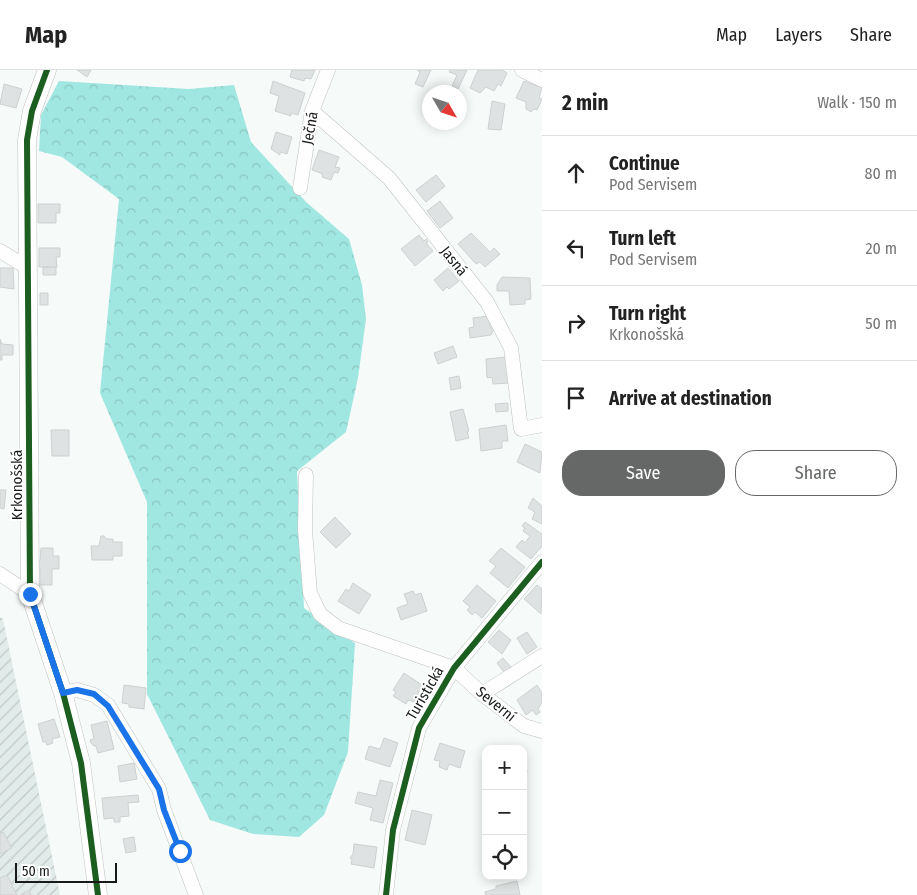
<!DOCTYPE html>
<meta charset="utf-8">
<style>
:root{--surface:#fff;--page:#f2f2f2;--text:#222;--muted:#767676;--line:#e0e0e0;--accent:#666868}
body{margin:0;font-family:"Fira Sans Condensed",sans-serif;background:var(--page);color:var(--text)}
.controls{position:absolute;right:15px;bottom:15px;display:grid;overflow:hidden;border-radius:10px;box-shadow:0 2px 12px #0003}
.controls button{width:45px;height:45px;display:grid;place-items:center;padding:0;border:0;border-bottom:1px solid var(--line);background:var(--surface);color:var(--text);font:25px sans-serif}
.compass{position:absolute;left:422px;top:15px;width:45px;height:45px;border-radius:50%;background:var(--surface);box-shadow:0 2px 12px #0003;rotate:129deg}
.scale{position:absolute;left:15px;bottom:12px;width:102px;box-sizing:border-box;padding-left:5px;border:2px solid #181a1a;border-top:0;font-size:14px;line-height:18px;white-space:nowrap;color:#181a1a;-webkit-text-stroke:4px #fff;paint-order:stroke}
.stop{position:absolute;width:15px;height:15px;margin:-11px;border:4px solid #1a73e8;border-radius:50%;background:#fff}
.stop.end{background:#1a73e8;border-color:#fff;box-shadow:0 1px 5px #0008}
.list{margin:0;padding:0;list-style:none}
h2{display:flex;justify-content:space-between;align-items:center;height:65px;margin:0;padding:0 20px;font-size:21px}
h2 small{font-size:16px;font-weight:400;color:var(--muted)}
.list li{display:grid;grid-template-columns:32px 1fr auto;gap:15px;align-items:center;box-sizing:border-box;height:75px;padding:0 20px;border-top:1px solid var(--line)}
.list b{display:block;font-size:19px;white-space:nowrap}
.list p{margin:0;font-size:16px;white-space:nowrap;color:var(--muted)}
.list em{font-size:16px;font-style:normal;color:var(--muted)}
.actions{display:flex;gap:10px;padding:15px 20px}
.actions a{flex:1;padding:11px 0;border:1px solid var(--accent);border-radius:20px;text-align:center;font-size:18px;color:var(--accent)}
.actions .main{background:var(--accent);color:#fff}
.icon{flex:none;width:28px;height:28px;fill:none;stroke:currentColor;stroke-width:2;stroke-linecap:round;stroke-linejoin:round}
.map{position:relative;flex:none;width:542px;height:825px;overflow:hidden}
header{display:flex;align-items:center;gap:30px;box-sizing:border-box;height:70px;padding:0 25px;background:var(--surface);border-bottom:1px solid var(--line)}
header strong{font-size:24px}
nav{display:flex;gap:28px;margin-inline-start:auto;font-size:18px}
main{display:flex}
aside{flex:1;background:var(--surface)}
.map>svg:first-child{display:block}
</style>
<header>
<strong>Map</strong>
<nav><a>Map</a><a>Layers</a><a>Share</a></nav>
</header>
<main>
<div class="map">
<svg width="542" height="825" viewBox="0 0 542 825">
<defs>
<pattern id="industrial-furrows" width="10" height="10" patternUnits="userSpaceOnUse" patternTransform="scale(1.25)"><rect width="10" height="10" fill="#e1ebe9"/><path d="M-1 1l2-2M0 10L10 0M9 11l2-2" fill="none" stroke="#c0c9c7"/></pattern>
<pattern id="forest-crowns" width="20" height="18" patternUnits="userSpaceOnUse" patternTransform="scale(1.25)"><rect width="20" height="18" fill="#a1e7e1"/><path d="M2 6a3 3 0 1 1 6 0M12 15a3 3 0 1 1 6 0" fill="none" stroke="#8ac6c0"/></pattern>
</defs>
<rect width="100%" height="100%" fill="#f6faf9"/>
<path fill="url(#industrial-furrows)" d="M0 547 3 549 60 825H0Z"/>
<path fill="url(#forest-crowns)" d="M59 11 189 19 234 15 251 72 306 132 349 169 362 215 366 249 358 308 346 362 297 401 304 538 355 573 348 682 324 745 299 767 253 764 210 750 147 624V432L100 323 119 129 62 87 39 81 41 45Z"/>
<path fill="#dfe2e2" stroke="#ced1d0" d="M77 0H91L87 7Z
M292 0H315L311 9 305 8 304 11 290 7Z
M431 0 423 17 415 14 420 2 417 0Z
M450 0H467L458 19 452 16 457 5 449 2Z
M478 0H502L507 3 501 16 498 14 494 21 486 17 480 23 470 18Z
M273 11 305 23 298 45 291 43V46L275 41 279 26 270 23Z
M524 11 542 18 539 28 542 29 537 40 534 39 531 42 526 39V32L516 28Z
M4 14 22 19 16 38 0 34Z
M492 31 505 34 501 60 488 59Z
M276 62 292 67 287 84 280 82V85L271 79Z
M319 80 339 87 335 97 340 98 338 103 334 102 331 110 322 107 323 104 312 100Z
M436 105 445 116 426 132 416 120Z
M440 131 453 148 440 158 427 141Z
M38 134H60V143H56V153H38Z
M471 163 490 182 494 178 500 184 485 197 480 192 476 194 458 174Z
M419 165 424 171 426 169 428 172 426 173 433 181 415 196 401 179Z
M39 178H60V187H56L57 197H39Z
M43 197H56V205H43Z
M0 198H13L14 219 0 217Z
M448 198 459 211 449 219 447 217 443 221 434 210Z
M502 207 530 208 531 229 525 230V234L510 235 509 221H497V215Z
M40 223H48V235H40Z
M489 246 490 257 494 259 491 265 470 268 469 258 474 257 473 248Z
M0 269 2 274 13 275V285H2V290H0Z
M453 276 457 287 438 294 434 283Z
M507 287 510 313 493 314 492 307 487 308 486 289Z
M459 306 461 318 451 320 449 308Z
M508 333V341L496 342 495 334Z
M463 339 469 361H467L469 368 456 371 450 342Z
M506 355 508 371H502V378L481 381 479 359Z
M51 360H69V386H52Z
M525 374 542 382 540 403 517 392Z
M0 420H6L4 439 0 438Z
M533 428 542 436V454L532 449 535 442 528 438Z
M335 447 351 464 336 478 320 462Z
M525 452 542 464V476L531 489 516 477 522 470 525 473 530 466 523 461 525 458 522 456Z
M101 466H104L106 469H113V472H122V486H113V490H92L91 476H99Z
M41 478H53V486H59V499H52V515H40V498H37V491H40Z
M501 478 525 497 508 518 490 503 496 496 489 491Z
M353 513 371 525 359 544 338 531 346 519 349 521Z
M477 515 496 531 482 548 475 542 472 545 467 540 470 537 463 531Z
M537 515 542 519 541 544 524 529Z
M413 521 415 525 421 523 427 541 401 550 397 538 408 534 404 524Z
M499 560 511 570 502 584 488 572Z
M527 562 537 577 527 584 517 568Z
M503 588 511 597 504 602 497 593Z
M404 603 422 615 414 632 408 630 406 634 393 626 396 622 393 620Z
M124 615 146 618 144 639 129 637V634L122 633Z
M537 615 542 623V632L538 639 540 642 536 645 533 640 526 645 517 630Z
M54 649 60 667 52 669 53 673 47 675 46 672H43L38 654Z
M107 651 114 679 98 683 96 676H94L91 673 90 670 94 669 91 655Z
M384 668 398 673 390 697 365 689 369 676 380 679Z
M440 673 465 681 460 698 449 694 447 700 439 697 440 691 434 690Z
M134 693 137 709 120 712 118 696Z
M523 700H527L524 718H523Z
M380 710 393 713 383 753 370 750 373 738 355 733 358 722 376 726Z
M138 725 139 732 128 733 129 746 120 747V752H114V748L104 749 102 728Z
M412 740 432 745 425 775 405 770Z
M3 762 12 778 0 784V764Z
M134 767 136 781 126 783 123 769Z
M354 774 377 777 374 798 351 794 352 789 350 788 353 784Z
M7 805 17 825H0V808Z
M517 811 520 825H486L485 822 496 819V816Z
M29 820 31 825H20Z"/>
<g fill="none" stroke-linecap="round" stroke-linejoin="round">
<g stroke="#c0c2c2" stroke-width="15">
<path id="minor" d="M522 0 542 10
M312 41 389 108 487 232 511 278 521 359 542 355
M300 118 312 41 328 0
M0 181 28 198
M306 405 305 460 310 523 320 544 338 558 454 598 482 624 524 656 542 661
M0 504 30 524
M63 623 77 620 94 625 108 635 159 719 164 740 196 825
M482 624 542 586
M386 825 393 760 419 658 454 598 542 492"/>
</g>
<g stroke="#c0c2c2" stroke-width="19">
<path id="tertiary" d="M47 0 32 41 27 70 30 524 63 623 81 693 98 825"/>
</g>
<use href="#minor" stroke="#fefefe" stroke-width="14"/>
<use href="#tertiary" stroke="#fefefe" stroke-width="18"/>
<g stroke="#fff" stroke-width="9">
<path id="cycleway" d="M47 0 32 41 27 70 30 524 63 623 81 693 98 825
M386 825 393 760 419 658 454 598 542 492"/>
</g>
<use href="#cycleway" stroke="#1b5e20" stroke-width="6"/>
</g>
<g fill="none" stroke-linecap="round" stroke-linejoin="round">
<path stroke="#1a73e8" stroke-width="6" d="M30 524 63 623 77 620 94 624 108 636 159 719 164 740 180 781"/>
</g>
<g text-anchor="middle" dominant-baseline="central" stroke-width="4" stroke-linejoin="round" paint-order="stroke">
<g font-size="15" fill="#181a1a" stroke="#fff">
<text transform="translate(310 58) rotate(-80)">Ječná</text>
<text transform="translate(454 191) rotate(51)">Jasná</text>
<text transform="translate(17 415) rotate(-90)">Krkonošská</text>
<text transform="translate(425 623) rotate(-60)">Turistická</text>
<text transform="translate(496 634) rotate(39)">Severní</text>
</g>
</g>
</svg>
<div class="controls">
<button>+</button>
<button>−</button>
<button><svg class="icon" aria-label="locate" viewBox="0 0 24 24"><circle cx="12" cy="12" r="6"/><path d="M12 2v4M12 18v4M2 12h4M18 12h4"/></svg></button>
</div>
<svg class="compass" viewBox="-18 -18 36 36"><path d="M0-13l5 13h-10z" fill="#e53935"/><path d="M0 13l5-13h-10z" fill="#767676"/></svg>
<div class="scale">50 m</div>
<div class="stop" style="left:180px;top:781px"></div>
<div class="stop end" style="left:30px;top:524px"></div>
</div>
<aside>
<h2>2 min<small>Walk · 150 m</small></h2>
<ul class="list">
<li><svg class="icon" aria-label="ahead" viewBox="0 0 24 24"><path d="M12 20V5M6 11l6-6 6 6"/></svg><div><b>Continue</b><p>Pod Servisem</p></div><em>80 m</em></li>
<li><svg class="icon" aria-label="left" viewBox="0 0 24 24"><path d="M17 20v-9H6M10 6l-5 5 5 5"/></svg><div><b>Turn left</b><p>Pod Servisem</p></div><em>20 m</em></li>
<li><svg class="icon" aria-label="right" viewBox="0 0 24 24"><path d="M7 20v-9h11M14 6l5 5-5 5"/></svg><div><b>Turn right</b><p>Krkonošská</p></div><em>50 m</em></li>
<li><svg class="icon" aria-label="arrive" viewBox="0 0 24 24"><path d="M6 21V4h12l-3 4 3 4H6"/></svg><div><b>Arrive at destination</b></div></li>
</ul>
<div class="actions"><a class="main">Save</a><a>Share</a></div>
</aside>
</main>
